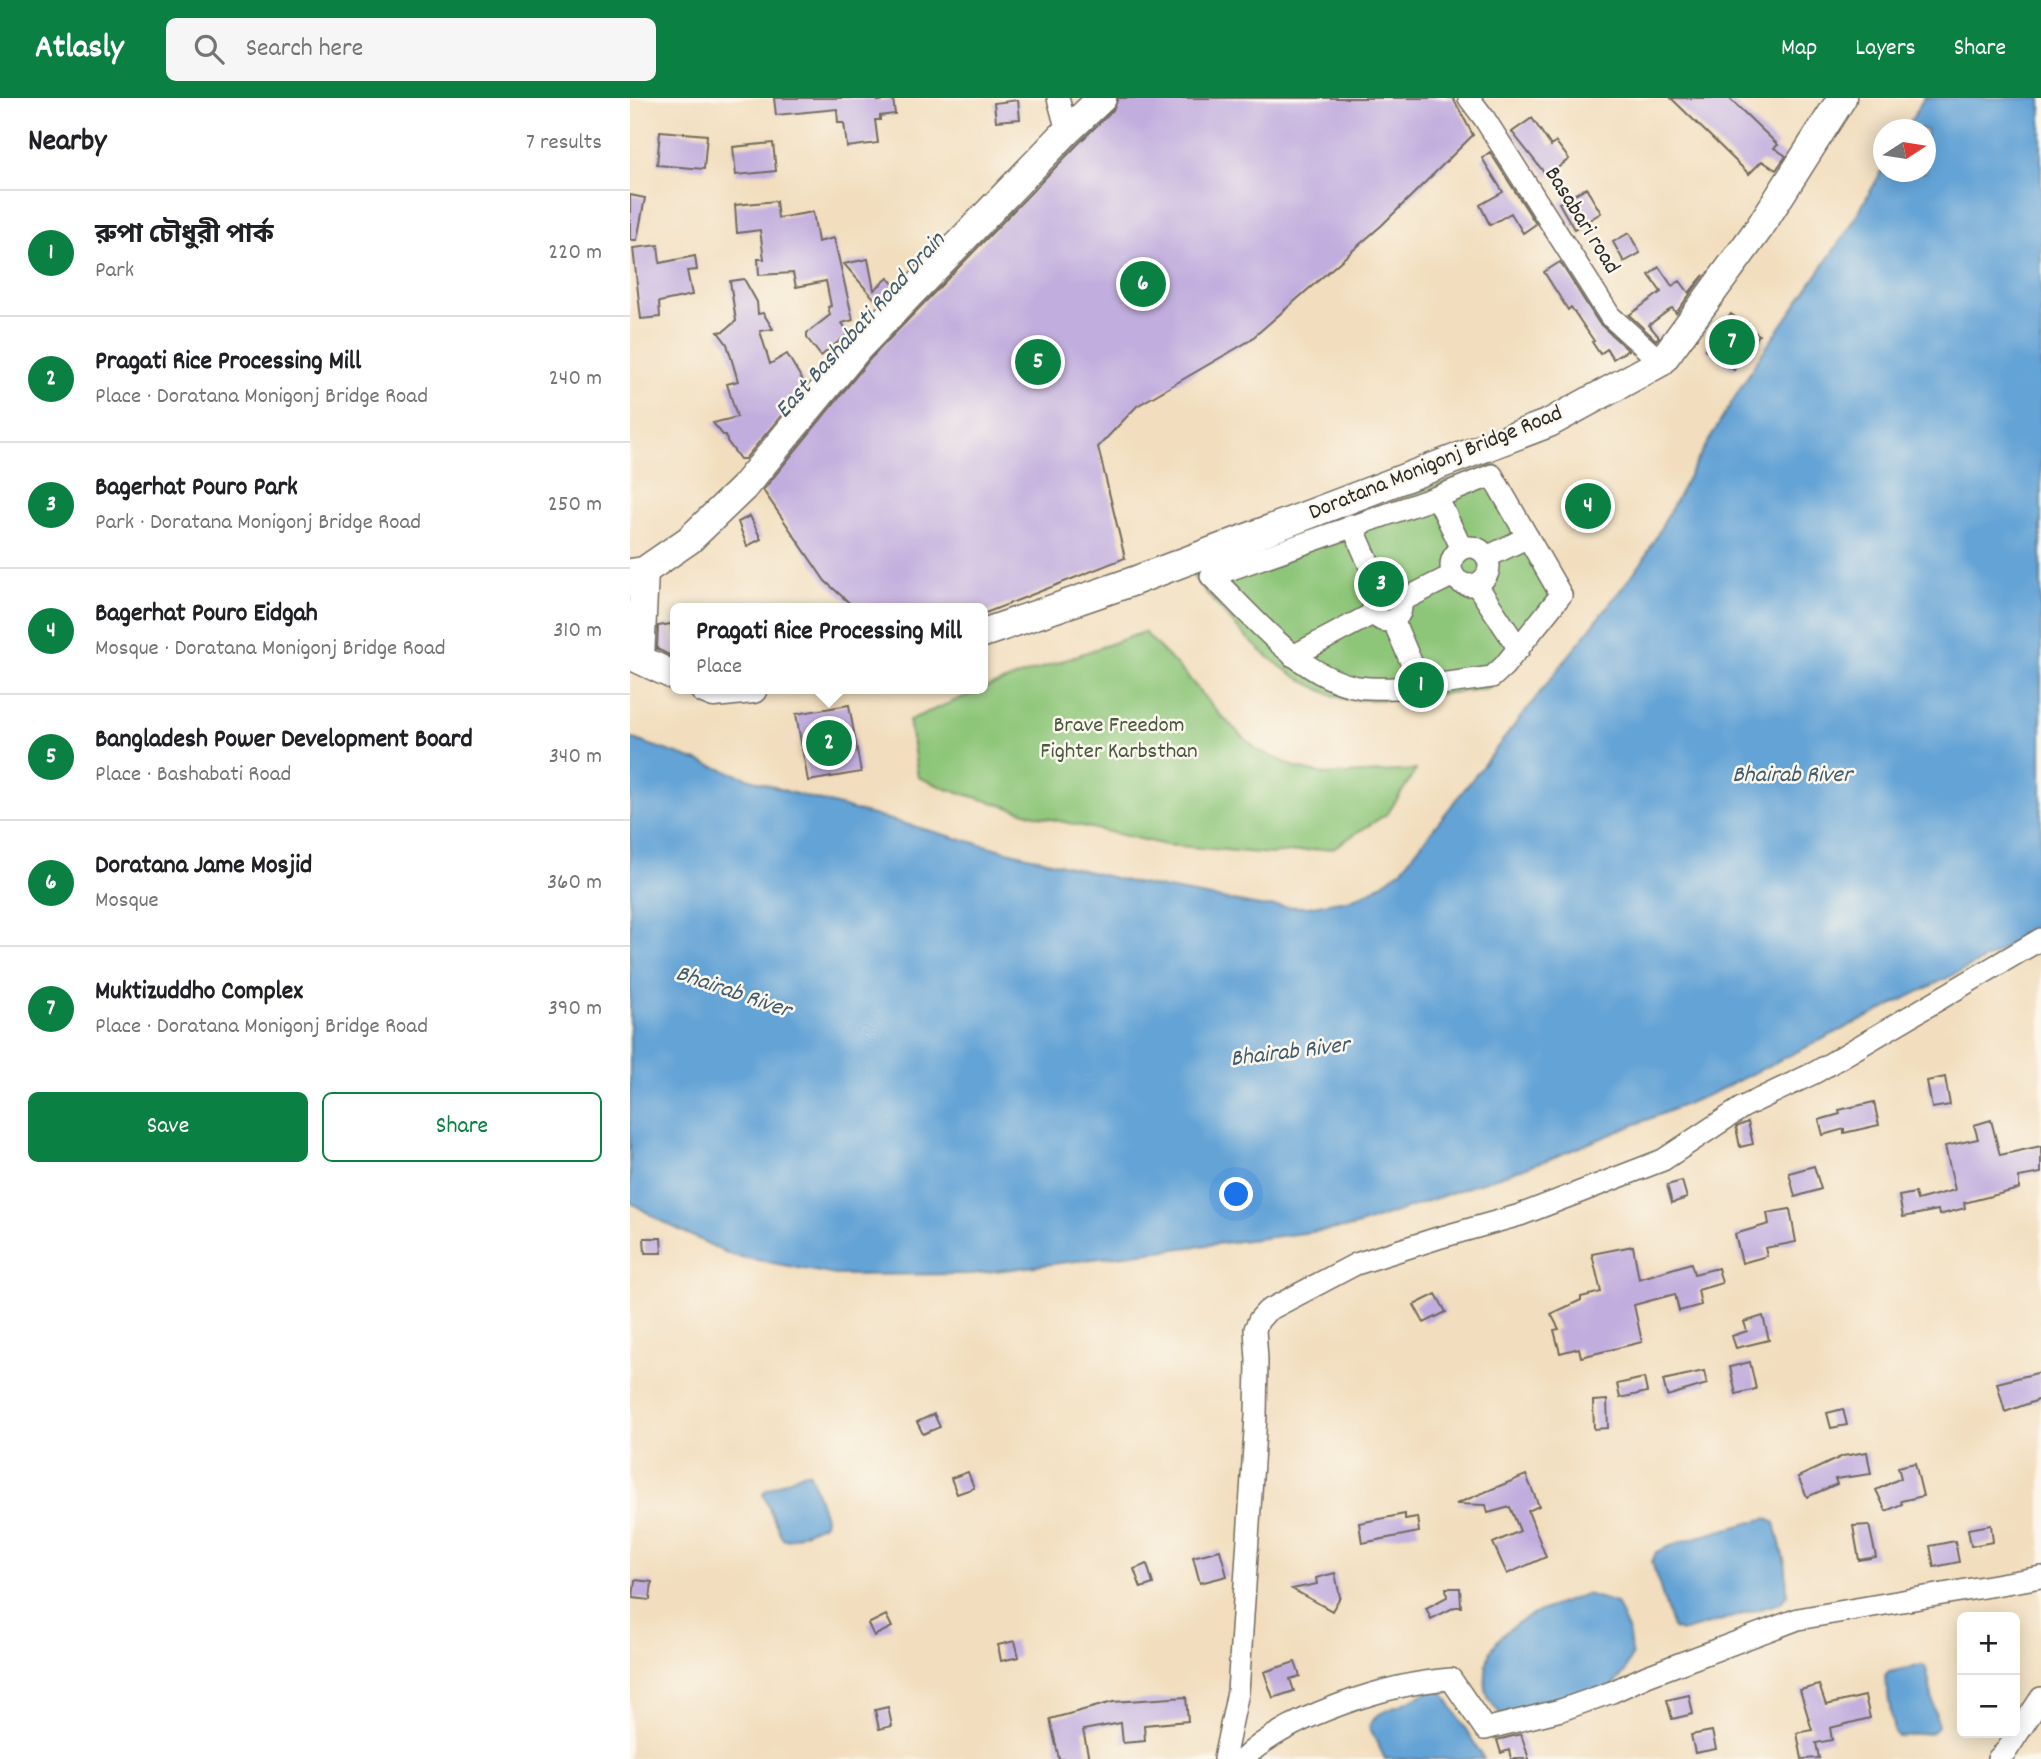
<!DOCTYPE html>
<meta charset="utf-8">
<style>
:root{--surface:#fff;--page:#f6f6f6;--text:#202124;--muted:#757577;--line:#e0e0e0;--accent:#0b8043}
body{margin:0;font-family:Dekko,"Noto Sans Bengali",sans-serif;background:var(--page);color:var(--text)}
.controls{position:absolute;right:21px;bottom:21px;display:grid;overflow:hidden;border-radius:10px;box-shadow:0 4px 18px #0003}
.controls button{width:63px;height:63px;display:grid;place-items:center;padding:0;border:0;border-bottom:2px solid var(--line);background:var(--surface);color:var(--text);font:35px sans-serif}
.compass{position:absolute;left:1243px;top:21px;width:63px;height:63px;border-radius:50%;background:var(--surface);box-shadow:0 4px 18px #0003;rotate:78deg}
.you{position:absolute;left:607px;top:1097px;width:24px;height:24px;margin:-18px;border:5px solid #fff;border-radius:50%;background:#1a73e8;box-shadow:0 0 0 10px #1a73e833}
.badge{display:grid;place-items:center;width:46px;height:46px;border-radius:50%;background:var(--accent);color:#fff;font-size:23px;font-weight:700}
.pin{position:absolute;translate:-50% -50%;border:4px solid #fff;box-shadow:0 2px 7px #0006}
.popup{position:absolute;left:40px;top:505px;width:318px;height:91px;box-sizing:border-box;display:grid;place-content:center;border-radius:10px;background:var(--surface);filter:drop-shadow(0 2px 5px #0005);font-size:23px;white-space:nowrap;color:var(--muted)}
.popup b{font-size:26px;color:var(--text)}
.popup::after{content:'';position:absolute;left:50%;top:100%;margin-left:-14px;border:14px solid transparent;border-top-color:var(--surface)}
.list{margin:0;padding:0;list-style:none}
h2{display:flex;justify-content:space-between;align-items:center;height:91px;margin:0;padding:0 28px;font-size:30px}
h2 small{font-size:23px;font-weight:400;color:var(--muted)}
.list li{display:grid;grid-template-columns:46px 1fr auto;gap:21px;align-items:center;box-sizing:border-box;height:126px;padding:0 28px;border-top:2px solid var(--line)}
.list b{display:block;font-size:26px;white-space:nowrap}
.list p{margin:0;font-size:23px;white-space:nowrap;color:var(--muted)}
.list em{font-size:23px;font-style:normal;color:var(--muted)}
.actions{display:flex;gap:14px;padding:21px 28px}
.actions a{flex:1;padding:16px 0;border:2px solid var(--accent);border-radius:10px;text-align:center;font-size:24px;color:var(--accent)}
.actions .main{background:var(--accent);color:#fff}
.icon{flex:none;width:38px;height:38px;fill:none;stroke:currentColor;stroke-width:2;stroke-linecap:round;stroke-linejoin:round}
.map{position:relative;flex:none;width:1411px;height:1661px;overflow:hidden}
header{display:flex;align-items:center;gap:42px;box-sizing:border-box;height:98px;padding:0 35px;background:var(--accent);color:#fff}
header strong{font-size:33px}
nav{display:flex;gap:38px;margin-inline-start:auto;font-size:24px}
.search{width:490px;height:63px;background:var(--page);display:flex;align-items:center;gap:18px;box-sizing:border-box;padding:0 24px;border-radius:10px;color:var(--muted);font-size:26px}
main{display:flex}
aside{flex:1;background:var(--surface)}
.map>svg:first-child{display:block}
</style>
<header>
<strong>Atlasly</strong>
<div class="search"><svg class="icon" aria-label="search" viewBox="0 0 24 24"><circle cx="10" cy="10" r="6"/><path d="M15 15l6 6"/></svg>Search here</div>
<nav><a>Map</a><a>Layers</a><a>Share</a></nav>
</header>
<main>
<aside>
<h2>Nearby<small>7 results</small></h2>
<ul class="list">
<li><span class="badge">1</span><div><b>রুপা চৌধুরী পার্ক</b><p>Park</p></div><em>220 m</em></li>
<li><span class="badge">2</span><div><b>Pragati Rice Processing Mill</b><p>Place · Doratana Monigonj Bridge Road</p></div><em>240 m</em></li>
<li><span class="badge">3</span><div><b>Bagerhat Pouro Park</b><p>Park · Doratana Monigonj Bridge Road</p></div><em>250 m</em></li>
<li><span class="badge">4</span><div><b>Bagerhat Pouro Eidgah</b><p>Mosque · Doratana Monigonj Bridge Road</p></div><em>310 m</em></li>
<li><span class="badge">5</span><div><b>Bangladesh Power Development Board</b><p>Place · Bashabati Road</p></div><em>340 m</em></li>
<li><span class="badge">6</span><div><b>Doratana Jame Mosjid</b><p>Mosque</p></div><em>360 m</em></li>
<li><span class="badge">7</span><div><b>Muktizuddho Complex</b><p>Place · Doratana Monigonj Bridge Road</p></div><em>390 m</em></li>
</ul>
<div class="actions"><a class="main">Save</a><a>Share</a></div>
</aside>
<div class="map">
<svg width="1411" height="1661" viewBox="0 0 1411 1661">
<rect width="100%" height="100%" fill="#fbf7ec"/>
<filter id="ink" filterUnits="userSpaceOnUse"><feTurbulence type="fractalNoise" baseFrequency=".0143" numOctaves="2"/><feDisplacementMap in="SourceGraphic" scale="14" xChannelSelector="R" yChannelSelector="G"/><feConvolveMatrix kernelMatrix="1 2 1 2 8 2 1 2 1" color-interpolation-filters="sRGB"/></filter>
<filter id="wash" filterUnits="userSpaceOnUse"><feTurbulence type="fractalNoise" baseFrequency=".00686" numOctaves="4" result="noise"/><feDisplacementMap in="SourceGraphic" scale="28" xChannelSelector="R" yChannelSelector="G"/><feGaussianBlur stdDeviation="1.57" result="paint"/><feColorMatrix in="noise" values="0 0 0 0 0 0 0 0 0 0 0 0 0 0 0 0 0 1.4 0 .05"/><feComposite in="paint" operator="in"/></filter>
<g filter="url(#wash)">
<rect width="100%" height="100%" fill="#f2debe"/>
<path fill="#8ec679" stroke="#5c7852" stroke-width="2" d="M865 366 938 496 861 588 856 591C811 595 763 605 717 601 705 600 694 593 683 588 632 563 597 520 562 477Z
M514 534 556 577 589 616 627 652 667 670 697 677 786 672 758 715 703 750 641 756 536 747 412 719 317 691 288 679 279 622 355 590Z"/>
<path fill="#63a3d6" stroke="#476780" stroke-width="2" d="M1294 0H1411V823L1364 857 1083 995 920 1061 723 1129 341 1176 205 1177 101 1157 31 1123 0 1104V640L159 694 330 741 500 784 630 808 677 809 721 801 744 791 771 772 1013 463 1069 359 1126 264 1220 129 1253 71 1254 74H1296V32L1276 31Z
M175 1374 180 1375 195 1419 194 1426 158 1442 152 1440 133 1396 136 1392Z
M1137 1420 1145 1425 1156 1470 1157 1497 1150 1505 1052 1534 1043 1531 1022 1464 1026 1454 1053 1443Z
M956 1496 986 1505 998 1532 1002 1557 994 1575 981 1589 872 1618C868 1613 863 1607 859 1601 855 1593 855 1583 856 1574 857 1526 919 1510 956 1496Z
M1291 1567 1295 1568 1297 1574 1308 1628 1303 1634 1268 1639 1264 1634 1255 1578 1259 1574Z
M805 1591 813 1594 854 1661H755L739 1628 747 1617Z"/>
<g id="blocks">
<path fill="#c2aede" d="M144 0H248V3L263 1 265 16 250 18V22H245L248 45 217 49 214 25H208L207 11 146 17Z
M488 0H823L843 37 752 127 619 243 507 308 468 349 495 460 353 516V510H225L195 483 133 392 240 261 449 45 483 12Z
M1041 0H1099L1148 47 1144 50 1156 58 1146 72 1132 63 1119 76Z
M388 2 390 21 366 23 364 5Z
M902 20 921 48 926 44 939 61 917 78 882 34Z
M30 33 77 37 74 71 27 67Z
M143 45 146 73 106 77 103 49Z
M860 54 906 126 893 135 881 115 860 127 850 107 873 94 852 60Z
M956 90 971 115 944 131 929 105Z
M0 97 15 100 7 142H0Z
M146 103 148 120 183 114 188 144 204 140 223 222 212 225 219 235 191 258 177 240V235L200 217 198 209 201 208 196 183 166 189 163 175 129 177 128 161H134L130 132 107 135 105 107Z
M999 135 1010 155 994 164 983 144Z
M28 147 30 165 65 158 67 172 57 173 62 197 29 204 30 219 11 221 3 150Z
M238 161 244 192 258 180 265 188 248 205 214 166Z
M930 164 969 225 998 252 983 261 977 251 970 256 962 244 964 243 941 209 938 212 914 174Z
M1029 169 1042 188 1050 183 1059 195 1074 177 1046 215 1042 210 1019 227 1029 239 1026 242 999 217 1031 194 1019 177Z
M114 181 127 204 128 216 133 215 143 231 130 233 140 266 157 256 176 288 115 361H110L97 343 96 337H93L83 325 107 319 97 286 108 283 97 246 88 234 94 233 106 223 100 183Z
M1101 216 1129 237 1104 272 1075 251Z
M120 418 131 441 117 448 108 424Z
M41 526 45 556 39 557 27 551 28 528Z
M219 607 231 674 178 683 166 616Z
M1315 979 1320 1007 1302 1010 1297 983Z
M1244 1004 1249 1027 1214 1035V1031L1193 1037 1189 1022 1210 1016 1209 1012Z
M1361 1022 1370 1057 1411 1048V1075L1389 1079V1091L1334 1105 1335 1110 1309 1117 1308 1112 1273 1119 1269 1098 1285 1095 1287 1102 1325 1092 1315 1048 1348 1041 1344 1027Z
M1118 1024 1123 1046 1110 1049 1106 1029Z
M1184 1068 1191 1091 1165 1099 1159 1075Z
M1052 1083 1057 1100 1042 1105 1037 1087Z
M1160 1111 1166 1144 1135 1150 1137 1158 1112 1165 1105 1136 1139 1126 1137 1115Z
M14 1140H31L32 1155H15Z
M1003 1148 1009 1181 1061 1165 1064 1176 1088 1170 1092 1185 1068 1192 1071 1207 1049 1213 1045 1196 1004 1207 1012 1244 951 1259 949 1250 930 1255 924 1232 929 1231 921 1216 951 1202V1199L971 1194 962 1156Z
M806 1196 816 1214 794 1225 784 1207Z
M1133 1218 1139 1242 1106 1250 1102 1238 1117 1233 1114 1224Z
M1120 1264 1126 1291 1106 1296 1100 1269Z
M1074 1273 1077 1286 1037 1298 1033 1282Z
M1411 1274V1301L1375 1314 1367 1285Z
M1014 1280 1017 1294 990 1300 987 1286Z
M977 1302 978 1330 964 1331 963 1303Z
M1213 1311 1217 1327 1201 1330 1197 1315Z
M304 1316 310 1329 293 1336 287 1324Z
M1237 1354 1241 1376 1205 1381 1207 1386 1177 1399 1168 1379 1213 1358Z
M1285 1365 1293 1398 1271 1403 1272 1406 1256 1413 1246 1392 1271 1380 1268 1369Z
M338 1374 344 1390 327 1396 321 1380Z
M896 1377 909 1408 898 1413 916 1459 877 1476 863 1445 890 1433 880 1409 858 1415 856 1407 826 1406Z
M775 1416V1421L787 1419 789 1434 732 1445 729 1425Z
M1239 1427 1246 1459 1229 1462 1223 1428Z
M1361 1427 1363 1444 1341 1448 1338 1431Z
M1325 1443 1329 1464 1304 1469 1300 1448Z
M590 1452 597 1478 570 1485 563 1459Z
M517 1466 523 1486 511 1490 504 1471Z
M705 1475 710 1499 702 1513 662 1491 687 1486 686 1480Z
M5 1482 22 1484 20 1502 3 1500Z
M816 1490H830L831 1509H825L801 1521 796 1510 817 1499Z
M256 1517 262 1529 244 1538 238 1526Z
M385 1543 389 1559 371 1563 368 1547Z
M665 1564 670 1578 660 1581 664 1593 643 1600 634 1574Z
M1189 1587 1196 1607 1235 1598 1240 1620 1200 1630 1202 1642 1186 1645 1189 1660 1172 1661 1167 1635 1182 1632 1170 1592Z
M1059 1597 1063 1616 1042 1621 1037 1602Z
M556 1599 558 1623 514 1627 515 1643 493 1645 491 1625 453 1632 459 1661H429L420 1621 483 1604Z
M258 1609 262 1628 249 1631 245 1612Z
M1082 1633 1086 1651 1065 1655 1061 1637Z
M891 1636 899 1661H881L879 1652 871 1655 867 1642Z"/>
</g>
</g>
<g filter="url(#ink)">
<use href="#blocks" fill-opacity="0" stroke="#716a5e" stroke-width="2"/>
<g fill="none" stroke-linecap="round" stroke-linejoin="round">
<g stroke="#716a5e" stroke-width="24">
<path id="street" d="M428 0 437 33
M839 0 854 20 980 218 1031 264
M862 377 931 497 874 568 862 579C824 584 765 594 728 589 671 580 621 516 581 478L807 399Z
M807 399 832 451
M722 427 752 496
M821 468a19 19 0 1 1 38 0a19 19 0 1 1-38 0Z
M857 459 898 439
M846 486 889 551
M743 509a14 14 0 1 1 28 0a14 14 0 1 1-28 0Z
M771 503 823 477
M763 522 791 587
M663 558 744 515
M594 1661 608 1594 626 1318 627 1262 625 1231 629 1222 637 1213 726 1166 808 1140 890 1117 1033 1062 1113 1009 1186 974 1411 841
M613 1661C657 1618 760 1585 821 1581L855 1631 931 1612 982 1594 1017 1578 1168 1521 1411 1479
M1368 1661 1377 1652 1411 1600"/>
</g>
<g stroke="#716a5e" stroke-width="31">
<path id="secondary" d="M0 475 14 473 59 442 113 390 228 250 437 33 472 0
M353 535 504 483 919 325 1031 264 1130 129 1212 0
M0 557 45 578
M10 561 14 473
M74 591 84 595 123 591"/>
</g>
<use href="#street" stroke="#fff" stroke-width="21"/>
<use href="#secondary" stroke="#fff" stroke-width="28"/>
</g>
</g>
<g text-anchor="middle" dominant-baseline="central" stroke-width="5" stroke-linejoin="round" paint-order="stroke">
<g font-size="23" fill="#2b2b2b" stroke="#fbf7ec">
<text transform="translate(951 123) rotate(58)">Basabari road</text>
<text transform="translate(806 366) rotate(-22)">Doratana Monigonj Bridge Road</text>
</g>
<g font-size="23" fill="#495a42" stroke="#fbf7ec">
<text x="489" y="628">Brave Freedom<tspan x="489" dy="26">Fighter Karbsthan</tspan></text>
</g>
<g font-size="24" font-style="italic" fill="#415b6f" stroke="#fbf7ec">
<text transform="translate(231 228) rotate(-48)">East Bashabati Road Drain</text>
<text x="1162" y="678">Bhairab River</text>
<text transform="translate(103 895) rotate(19)">Bhairab River</text>
<text transform="translate(660 955) rotate(-7)">Bhairab River</text>
</g>
</g>
</svg>
<div class="controls">
<button>+</button>
<button>−</button>
</div>
<svg class="compass" viewBox="-18 -18 36 36"><path d="M0-13l5 13h-10z" fill="#e53935"/><path d="M0 13l5-13h-10z" fill="#757577"/></svg>
<div class="you"></div>
<div class="pin badge" style="left:791px;top:587px">1</div>
<div class="pin badge" style="left:199px;top:645px">2</div>
<div class="popup"><b>Pragati Rice Processing Mill</b>Place</div>
<div class="pin badge" style="left:751px;top:486px">3</div>
<div class="pin badge" style="left:958px;top:408px">4</div>
<div class="pin badge" style="left:408px;top:264px">5</div>
<div class="pin badge" style="left:513px;top:186px">6</div>
<div class="pin badge" style="left:1102px;top:244px">7</div>
</div>
</main>
